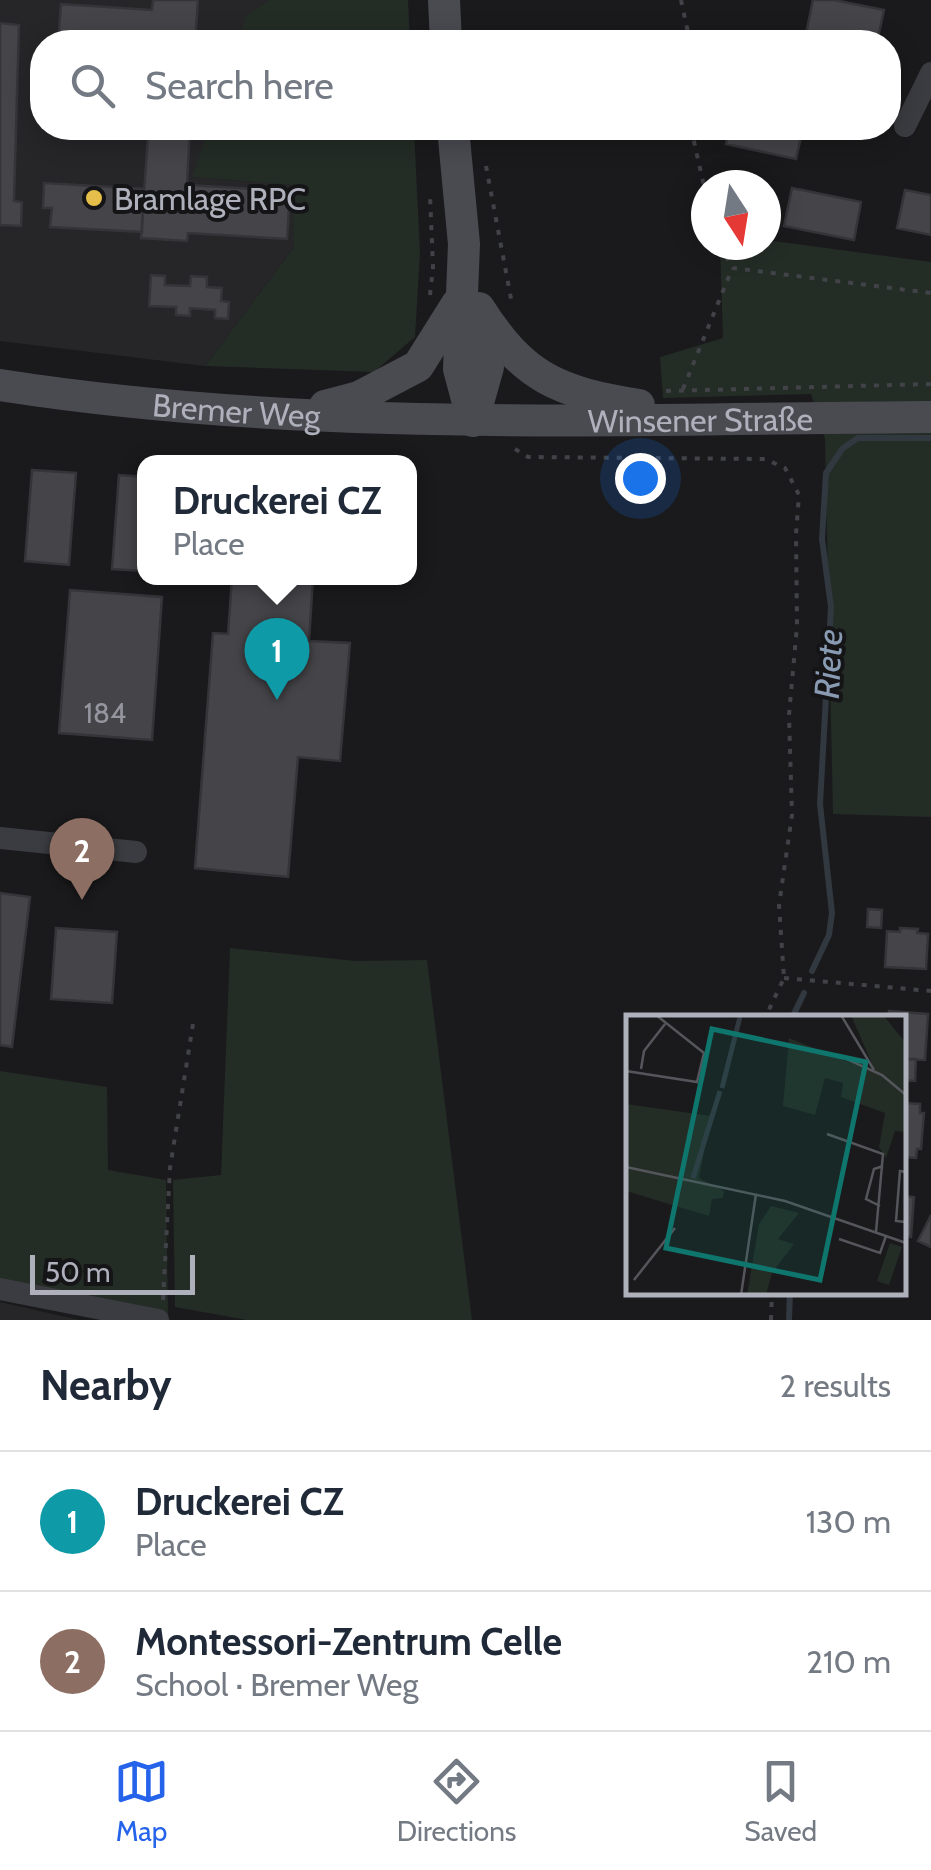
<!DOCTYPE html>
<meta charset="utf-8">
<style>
:root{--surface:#fff;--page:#f2f2f3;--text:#1f2937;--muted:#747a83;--line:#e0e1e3;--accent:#2563eb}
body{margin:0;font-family:Cabin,sans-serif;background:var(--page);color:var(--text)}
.compass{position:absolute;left:691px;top:170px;width:90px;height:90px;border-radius:50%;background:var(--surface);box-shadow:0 5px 25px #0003;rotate:168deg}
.scale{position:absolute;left:30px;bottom:25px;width:165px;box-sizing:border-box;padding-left:10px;border:5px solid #aeb0bb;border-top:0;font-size:28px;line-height:35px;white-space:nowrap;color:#aeb0bb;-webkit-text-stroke:8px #151517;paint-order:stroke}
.you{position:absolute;left:640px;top:478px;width:35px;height:35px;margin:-25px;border:8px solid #fff;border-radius:50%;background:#1a73e8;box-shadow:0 0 0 15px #1a73e833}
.badge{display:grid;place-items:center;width:65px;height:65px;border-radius:50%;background:var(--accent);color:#fff;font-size:32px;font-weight:700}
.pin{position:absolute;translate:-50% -82px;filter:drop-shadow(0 2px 5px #0008)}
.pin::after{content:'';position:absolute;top:52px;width:35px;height:30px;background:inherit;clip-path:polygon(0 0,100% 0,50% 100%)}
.popup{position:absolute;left:137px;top:455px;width:280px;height:130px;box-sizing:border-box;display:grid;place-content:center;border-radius:20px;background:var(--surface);filter:drop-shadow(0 2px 8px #0005);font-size:32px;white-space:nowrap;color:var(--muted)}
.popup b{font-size:38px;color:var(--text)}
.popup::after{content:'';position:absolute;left:50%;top:100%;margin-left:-20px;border:20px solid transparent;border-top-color:var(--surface)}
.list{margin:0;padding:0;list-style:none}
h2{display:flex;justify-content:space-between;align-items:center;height:130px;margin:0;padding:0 40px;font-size:42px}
h2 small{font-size:32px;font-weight:400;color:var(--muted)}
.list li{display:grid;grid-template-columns:65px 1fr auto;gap:30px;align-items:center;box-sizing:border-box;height:140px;padding:0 40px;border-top:2px solid var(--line)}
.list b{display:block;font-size:38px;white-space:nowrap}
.list p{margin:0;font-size:32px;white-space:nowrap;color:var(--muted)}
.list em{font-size:32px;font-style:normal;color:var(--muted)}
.icon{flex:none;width:55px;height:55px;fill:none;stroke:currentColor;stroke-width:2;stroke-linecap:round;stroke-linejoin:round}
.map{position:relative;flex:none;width:931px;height:1320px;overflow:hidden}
.search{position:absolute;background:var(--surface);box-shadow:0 5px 25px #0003;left:30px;right:30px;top:30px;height:110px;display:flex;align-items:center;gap:25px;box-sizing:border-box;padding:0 35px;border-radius:40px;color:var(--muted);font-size:38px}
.sheet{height:410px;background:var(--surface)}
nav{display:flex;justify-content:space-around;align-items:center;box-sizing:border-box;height:140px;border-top:2px solid var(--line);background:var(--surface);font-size:28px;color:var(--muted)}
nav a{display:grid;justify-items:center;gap:5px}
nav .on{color:var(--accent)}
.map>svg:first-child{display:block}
</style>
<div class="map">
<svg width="931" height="1320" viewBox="0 0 931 1320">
<rect width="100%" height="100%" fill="#1a1a1c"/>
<path fill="#262629" d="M0 0H269L247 16 238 42H42V128H209L193 177 294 185V247L205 366 0 341Z
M0 1302 79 1320H0Z"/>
<path fill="#242c26" d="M269 0H408L410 42H238L246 16Z
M209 128H414L420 253 415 337 374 372 205 366 294 247 293 185 192 177Z
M766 240 931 262V817L833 814 825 439 811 394 663 398 660 357 723 338 720 245H766Z
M230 948 356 961 427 960 472 1320H247L175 1307 173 1180 221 1175Z
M0 1071 107 1087 108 1170 166 1180 168 1318 0 1282Z"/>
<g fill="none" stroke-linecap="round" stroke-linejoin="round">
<path stroke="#313840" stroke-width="6" d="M812 971 829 935 832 913 820 804 831 607 822 539 826 473 843 448 858 438H931
M792 1018 804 993
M789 1320 790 1292"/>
</g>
<path fill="#454549" stroke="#353438" stroke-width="2.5" d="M153 0H198L195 42H58L61 4 152 10Z
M813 0H834L884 10 877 42H848L806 34Z
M0 23 19 25 14 201 22 202 21 226 0 225Z
M51 128H190L187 185 290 191 287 239 188 233 187 241 141 238 148 135Z
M730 128H803L796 159 726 144Z
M44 183 144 189 142 232 50 227 52 208H43Z
M792 188 861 202 854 240 784 226Z
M905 190 931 195V235L897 228Z
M151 275 165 276V285L190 286 191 276 207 277V287L222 288 221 301 229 302 228 319 215 318V310L190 308V316L176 315V307L149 306Z
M32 470 76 473 69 565 25 561Z
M119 475 144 477V571L112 569Z
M232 578H313L309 641 350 643 340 761 298 757 288 877 195 868 213 633 228 634Z
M70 590 162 597 152 740 59 733Z
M0 893 30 897 12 1047 0 1045Z
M868 909 882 910 881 928 867 927Z
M56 928 117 932 112 1003 51 999Z
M900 928 918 929 917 933 928 934 926 969 885 967 887 931 900 932Z
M889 1011 928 1014 925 1060 904 1059V1018H889Z
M904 1059H916L915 1081 904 1080Z
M904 1103 920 1104V1113H924L921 1149H917L916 1158 904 1157Z
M904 1196 914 1197 911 1237 904 1236Z
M931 1215V1247L918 1241Z"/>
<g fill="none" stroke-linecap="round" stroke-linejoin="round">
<path stroke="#414348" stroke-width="4" stroke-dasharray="5 8" stroke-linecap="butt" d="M681 0 690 42
M691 128 706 195
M486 166 512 304
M719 245 733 268 931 293
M430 295 433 267 430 195
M683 389 732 269
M666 391 931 384
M515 449 528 457 765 459 785 468 799 495 796 534 797 626 789 715 792 815 779 905 784 978 765 1018
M784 978 931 991
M163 1300 170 1168 193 1024
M771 1320 772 1292"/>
<path stroke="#3b3c41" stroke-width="22" d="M905 126 931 73
M0 838 136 852
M0 1289 158 1320"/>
<g stroke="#4a4b51" stroke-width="32">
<path d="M444 0 446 42"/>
<path d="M453 128 464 244 459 369 473 421"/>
<path d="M479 308C524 379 559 392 639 405"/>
<path id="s1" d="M0 385C308 433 621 419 931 417"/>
<path d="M325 406 359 397 418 366 457 304"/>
<path d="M474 417 488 367 480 313"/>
</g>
</g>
<circle fill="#e5bf49" stroke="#151517" stroke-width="4" cx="94" cy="198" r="10"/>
<g text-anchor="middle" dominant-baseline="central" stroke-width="8" stroke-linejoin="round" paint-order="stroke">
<g font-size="28" fill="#94959e">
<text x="105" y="713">184</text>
</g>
<g font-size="32" fill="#aeb0bb" stroke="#151517" text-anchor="start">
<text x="114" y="198">Bramlage RPC</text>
</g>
<g font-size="32" fill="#aeb0bb" stroke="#151517">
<text stroke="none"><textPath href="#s1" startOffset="238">Bremer Weg</textPath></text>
<text stroke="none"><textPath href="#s1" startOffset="702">Winsener Straße</textPath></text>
</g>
<g font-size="35" font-style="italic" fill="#889bb3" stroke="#151517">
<text transform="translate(828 664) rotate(-87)">Riete</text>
</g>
</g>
<g transform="translate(626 1015)">
<rect width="280" height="280" fill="#1a1a1c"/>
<path d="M225 0H257L280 28V117L269 116 260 143 253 132 259 98 215 82 217 68 199 63 189 100 157 91 163 23 250 58ZM0 89 85 101 73 163 98 176 97 183 86 184 83 201 0 176ZM145 191 173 198 152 224 168 229 146 258 140 280H121L133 209ZM264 228 276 232 263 270 251 266Z" fill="#242c26"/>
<path fill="none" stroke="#313840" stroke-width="5" d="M96 73 114 2M67 163 94 76"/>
<path fill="none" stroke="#55565c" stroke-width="2.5" d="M215 0 248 55M214 41 256 60 280 80M15 54 18 36 39 9M0 56 71 67 78 38 30 0M201 119 257 139 250 217M0 152 159 186 280 228M280 157 274 156 270 206 280 207M254 191 240 184 248 154 257 151M213 224 254 238 260 221M8 265 49 213M115 280 130 179"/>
<path fill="#0f766e" fill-opacity="0.15" stroke="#0f766e" stroke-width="5" d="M86 14 240 47 194 265 40 233Z"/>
<rect width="280" height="280" fill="none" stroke="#aeb0bb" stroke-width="5"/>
</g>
</svg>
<svg class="compass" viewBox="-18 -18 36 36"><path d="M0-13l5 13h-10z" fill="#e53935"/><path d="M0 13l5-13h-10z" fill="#747a83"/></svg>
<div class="scale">50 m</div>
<div class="you"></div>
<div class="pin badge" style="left:277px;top:700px;background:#0f9aa8">1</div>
<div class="popup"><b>Druckerei CZ</b>Place</div>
<div class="pin badge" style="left:82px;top:900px;background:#8d6e63">2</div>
<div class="search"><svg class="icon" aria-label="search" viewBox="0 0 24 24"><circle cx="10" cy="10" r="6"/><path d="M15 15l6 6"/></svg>Search here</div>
</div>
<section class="sheet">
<h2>Nearby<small>2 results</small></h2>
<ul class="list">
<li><span class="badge" style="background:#0f9aa8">1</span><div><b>Druckerei CZ</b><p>Place</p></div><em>130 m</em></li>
<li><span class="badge" style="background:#8d6e63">2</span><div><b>Montessori-Zentrum Celle</b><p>School · Bremer Weg</p></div><em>210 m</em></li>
</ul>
</section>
<nav>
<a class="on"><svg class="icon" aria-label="map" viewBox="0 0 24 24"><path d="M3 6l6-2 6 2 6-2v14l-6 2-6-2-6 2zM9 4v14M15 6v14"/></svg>Map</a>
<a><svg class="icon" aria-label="directions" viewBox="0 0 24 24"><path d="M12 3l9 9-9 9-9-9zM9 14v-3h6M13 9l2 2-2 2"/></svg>Directions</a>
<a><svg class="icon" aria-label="saved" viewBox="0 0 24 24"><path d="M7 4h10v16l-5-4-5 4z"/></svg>Saved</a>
</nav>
